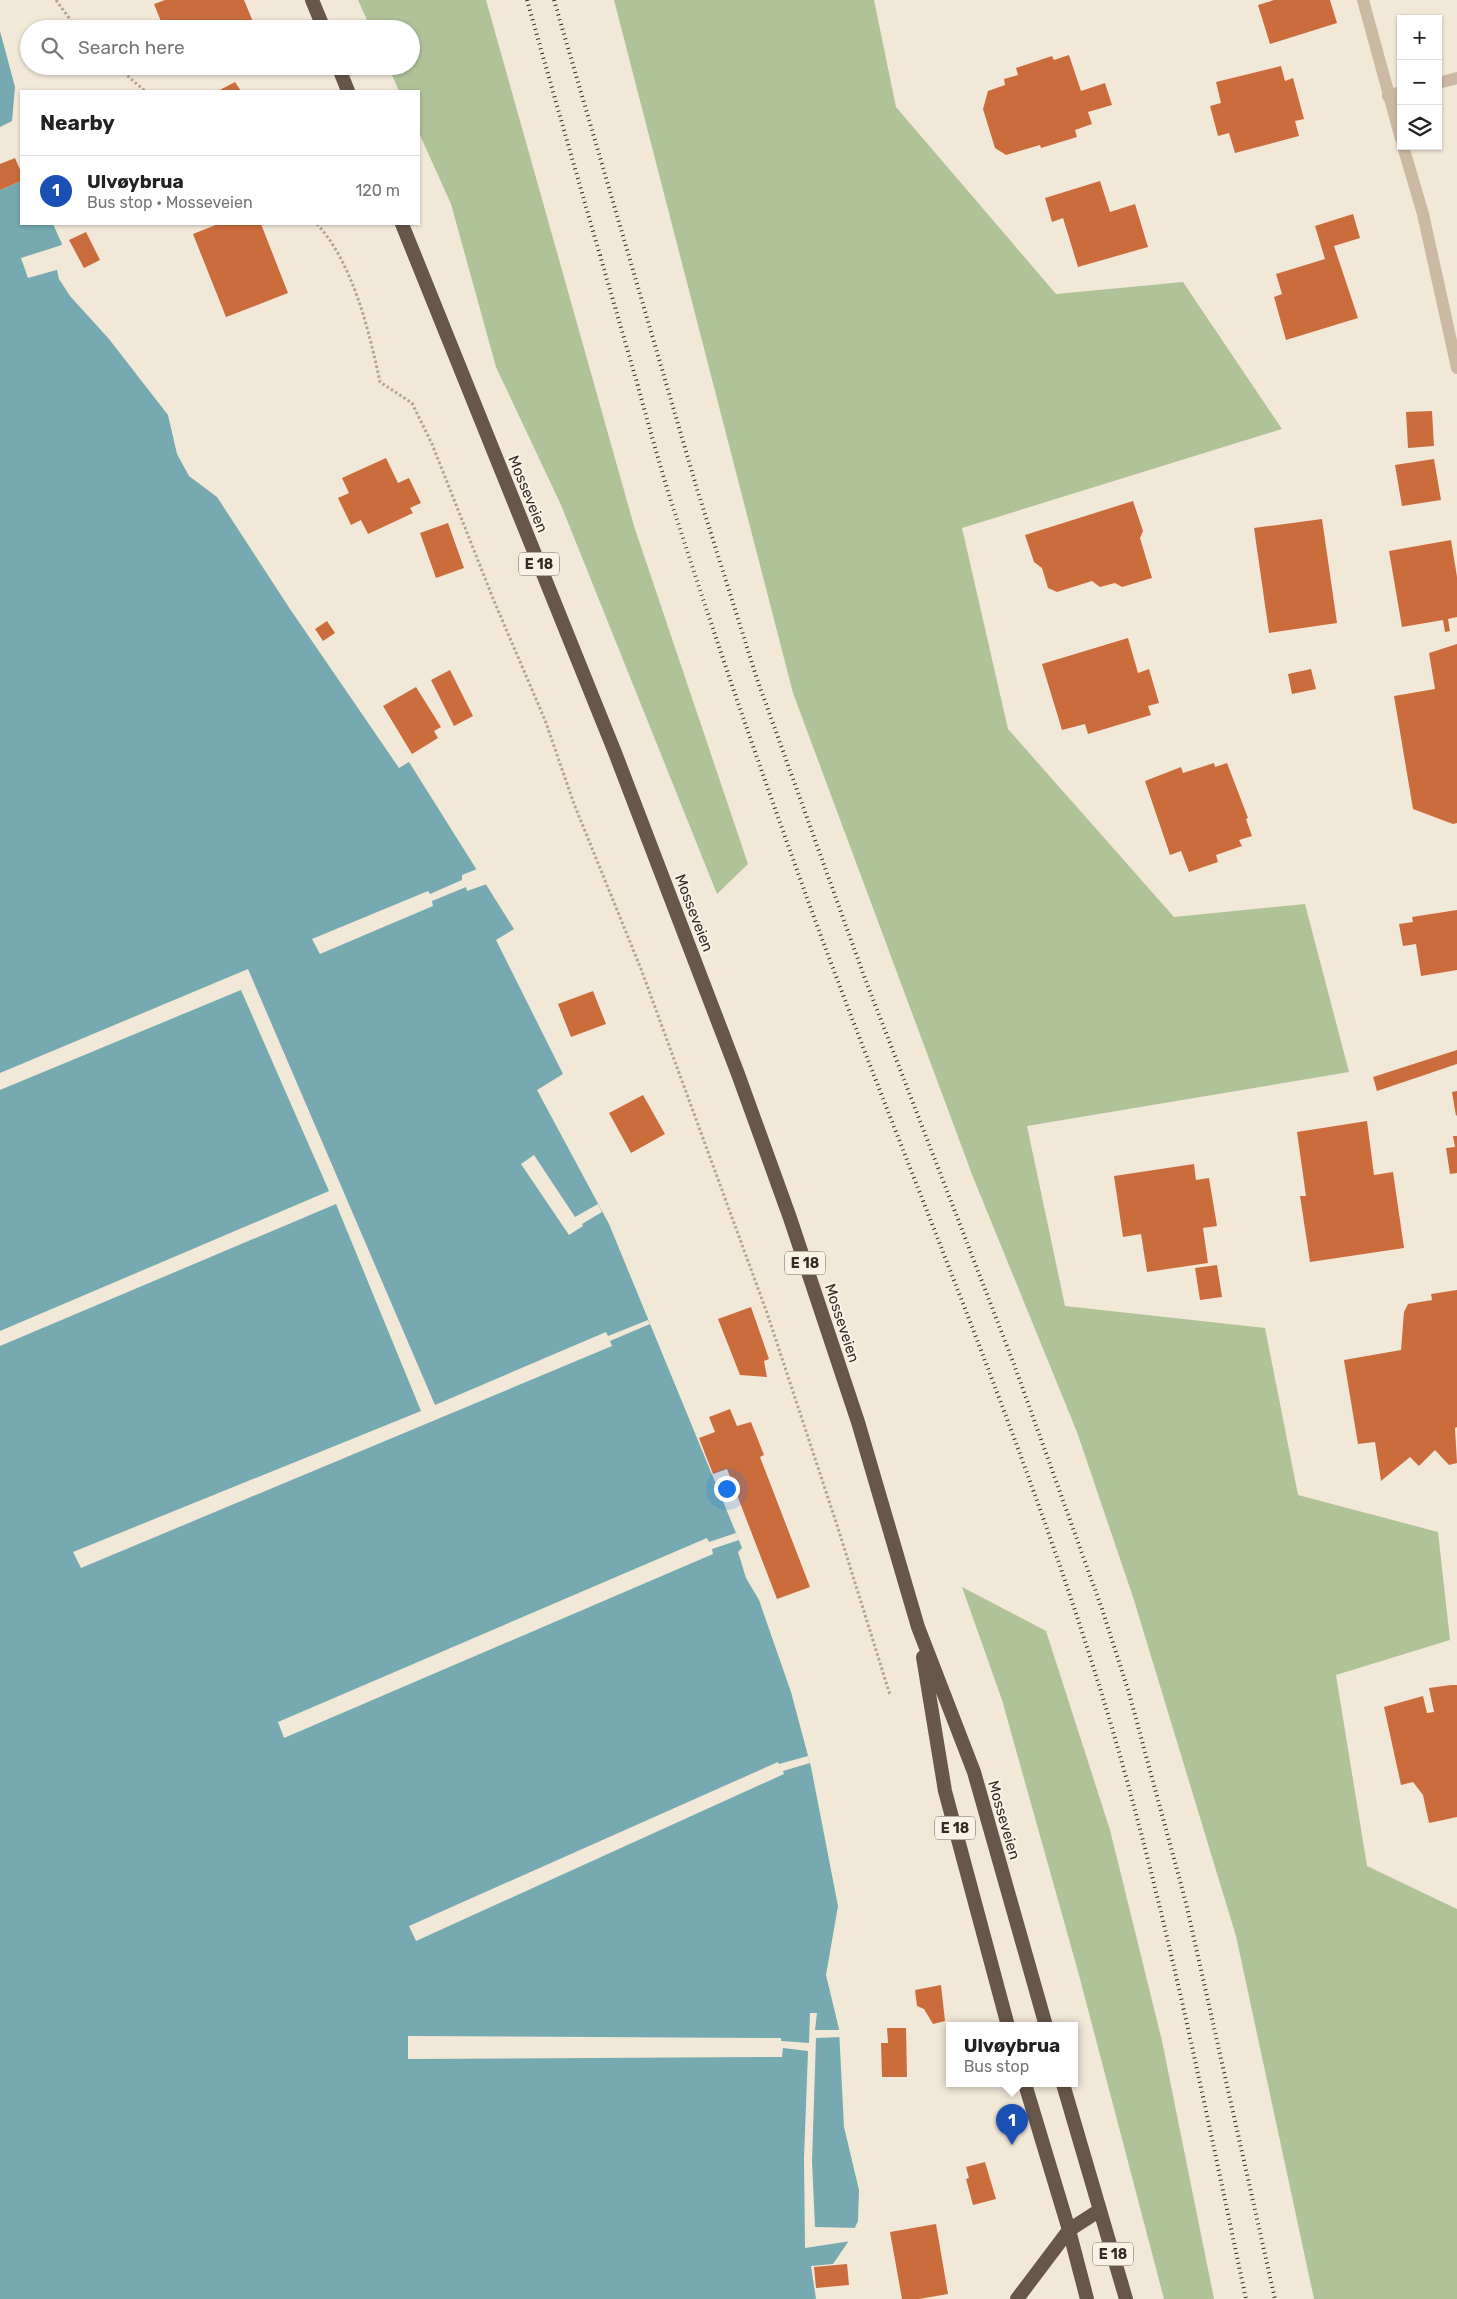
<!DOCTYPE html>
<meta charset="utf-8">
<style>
:root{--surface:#fff;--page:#f6f6f6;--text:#222;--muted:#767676;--line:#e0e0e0;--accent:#1a4f59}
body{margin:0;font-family:Rubik,sans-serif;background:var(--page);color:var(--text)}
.controls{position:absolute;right:15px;top:15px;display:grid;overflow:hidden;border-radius:0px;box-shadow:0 1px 4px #0004}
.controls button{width:45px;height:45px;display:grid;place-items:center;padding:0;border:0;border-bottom:1px solid var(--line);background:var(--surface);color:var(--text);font:25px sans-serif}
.you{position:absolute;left:726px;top:1488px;width:18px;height:18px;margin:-12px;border:4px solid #fff;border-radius:50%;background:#1a73e8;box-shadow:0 0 0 8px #1a73e833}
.badge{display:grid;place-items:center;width:32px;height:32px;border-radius:50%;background:var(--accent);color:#fff;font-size:16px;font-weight:700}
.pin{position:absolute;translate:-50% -41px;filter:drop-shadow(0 1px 2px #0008)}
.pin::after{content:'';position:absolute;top:26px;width:18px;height:15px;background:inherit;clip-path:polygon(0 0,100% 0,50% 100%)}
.popup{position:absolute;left:946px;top:2022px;width:132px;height:65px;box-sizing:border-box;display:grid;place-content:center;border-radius:0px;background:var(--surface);filter:drop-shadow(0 1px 4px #0005);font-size:16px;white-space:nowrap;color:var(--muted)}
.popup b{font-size:19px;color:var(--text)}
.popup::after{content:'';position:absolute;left:50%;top:100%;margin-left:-10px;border:10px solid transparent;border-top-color:var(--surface)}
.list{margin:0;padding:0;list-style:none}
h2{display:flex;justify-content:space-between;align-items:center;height:65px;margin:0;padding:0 20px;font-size:21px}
h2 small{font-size:16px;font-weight:400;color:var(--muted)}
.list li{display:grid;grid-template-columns:32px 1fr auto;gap:15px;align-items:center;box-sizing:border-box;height:70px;padding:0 20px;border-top:1px solid var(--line)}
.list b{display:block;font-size:19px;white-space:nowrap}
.list p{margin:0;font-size:16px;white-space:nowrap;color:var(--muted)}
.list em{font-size:16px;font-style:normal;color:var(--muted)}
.icon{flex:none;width:28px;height:28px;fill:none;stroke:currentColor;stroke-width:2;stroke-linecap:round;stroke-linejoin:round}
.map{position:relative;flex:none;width:1457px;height:2299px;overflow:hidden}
.search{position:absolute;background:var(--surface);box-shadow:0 1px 4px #0004;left:20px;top:20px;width:400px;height:55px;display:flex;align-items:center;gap:12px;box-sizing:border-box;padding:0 18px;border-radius:28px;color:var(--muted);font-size:19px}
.panel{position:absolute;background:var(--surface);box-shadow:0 1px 4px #0004;left:20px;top:90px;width:400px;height:135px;border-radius:0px}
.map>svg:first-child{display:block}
</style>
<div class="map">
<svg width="1457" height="2299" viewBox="0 0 1457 2299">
<rect width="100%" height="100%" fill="#f2e8d8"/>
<path fill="#b0c298" d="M358 0H486L634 526 748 864 717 894 561 505 496 367 451 204 419 133V91H399L388 66H411V29H371Z
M614 0H874L896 107 1056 294 1183 282 1282 429 962 528 1008 729 1174 917 1305 904 1349 1072 1027 1126 1065 1306 1265 1328 1298 1495 1438 1532 1450 1640 1336 1675 1367 1866 1457 1909V2299H1314L1236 1936 1133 1597 1077 1432 973 1177 793 693Z
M962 1587 1046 1631 1110 1830 1162 2041 1214 2299H1164L1079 1975 1002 1700Z"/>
<path fill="#76a9b0" d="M0 31 15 87 12 121 0 127Z
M21 181V224H53L62 244 57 270 59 279 70 296 109 339 168 415 177 454 189 476 217 497 290 609 399 768 409 762 514 929 496 940 563 1074 537 1090 609 1224 736 1533 742 1548 738 1552 746 1578 759 1600 791 1692 811 1767 838 1906 826 1975 839 2029 844 2127 859 2190 858 2221 848 2242 833 2264 811 2266 816 2299H0V190Z"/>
<path fill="#f2e8d8" d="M65 244 60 269 28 278 21 258Z
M477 869 487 884 467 891 466 887 432 901 433 906 320 954 312 939 428 891 430 894 462 880V875Z
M248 969 435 1405 606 1332 608 1336 648 1320 650 1324 610 1341 612 1346 81 1568 73 1552 421 1411 336 1204 0 1346V1331L329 1191 241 990 0 1090V1073Z
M534 1155 575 1217 598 1204 602 1212 582 1224 583 1226 569 1235 521 1164Z
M736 1533 739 1540 712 1549 713 1554 284 1738 278 1722 707 1538 709 1542Z
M808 1756 810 1763 783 1771 784 1774 416 1941 409 1926 778 1762 779 1764Z
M810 2013H817L815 2030H842V2037L816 2038 812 2161 815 2227 857 2228 851 2241 805 2248 804 2158 808 2051 783 2048 782 2057 408 2059V2036L781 2038V2041L809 2043Z"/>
<path fill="#cb6c3d" d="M165 0H244L256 29H164L154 4Z
M1274 0H1330L1337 23 1270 44 1258 5Z
M1069 55 1081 91 1105 83 1112 105 1088 112 1092 124 1075 130 1077 137 1041 148 1040 145 1006 155 995 148 983 109 988 91 1005 85 1004 79 1018 75 1016 68 1052 56 1054 60Z
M1281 66 1285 81 1293 78 1304 119 1295 121 1299 136 1235 153 1229 133 1218 136 1210 106 1221 103 1216 82Z
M235 82 241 91H218Z
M15 158 21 172V181L0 190V164Z
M1100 181 1110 212 1135 204 1148 247 1078 267 1063 218 1052 222 1045 198Z
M1353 214 1360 238 1334 246 1358 318 1286 340 1274 297 1282 294 1276 274 1325 259 1315 226Z
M218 224H261L288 293 226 317 193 234Z
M86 232 100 260 84 268 69 240Z
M1432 411 1434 446 1408 448 1406 412Z
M386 458 398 483 409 478 421 503 410 508 413 513 368 534 361 520 351 525 338 498 349 493 342 478Z
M1434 459 1441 500 1402 506 1395 465Z
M1133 501 1143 531 1140 538 1152 578 1122 587 1115 583 1100 587 1092 581 1057 592 1048 588 1042 568 1034 562 1025 535Z
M1322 519 1337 623 1269 633 1254 528Z
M448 523 464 568 436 578 420 533Z
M1451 540 1457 577V617L1448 619 1450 631 1445 632 1443 620 1402 627 1389 551Z
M327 621 335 633 323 641 315 629Z
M1128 638 1138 673 1149 669 1159 703 1148 706 1151 715 1088 734 1085 724 1062 730 1042 664Z
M1457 644V823L1453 824 1413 809 1394 696 1435 689 1429 653Z
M1311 669 1316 689 1292 694 1288 674Z
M450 670 473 716 454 726 431 680Z
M416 687 441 727 434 731 438 738 412 754 383 706Z
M1214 763 1215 767 1227 763 1248 818 1246 819 1252 836 1239 840 1242 846 1216 855 1218 862 1189 872 1181 851 1170 855 1145 781 1181 767 1183 773Z
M1457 910V970L1421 976 1416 944 1403 946 1399 924 1413 922 1412 917Z
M593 991 606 1024 571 1037 558 1004Z
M1457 1050V1064L1377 1091 1373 1077Z
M1457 1091V1115L1456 1116 1452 1092Z
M643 1095 665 1134 631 1153 609 1113Z
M1367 1121 1374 1175 1393 1172 1404 1248 1310 1262 1300 1196H1306L1297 1132Z
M1453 1136H1457V1173L1450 1174 1446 1148 1455 1147Z
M1194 1164 1196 1180 1209 1178 1217 1226 1203 1228 1208 1263 1147 1272 1141 1234 1123 1237 1114 1176Z
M1217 1265 1222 1297 1200 1300 1195 1268Z
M1457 1290V1427L1455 1428 1457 1463 1449 1465 1435 1450 1419 1466 1410 1457 1381 1481 1375 1442 1358 1444 1344 1360 1401 1350 1404 1312 1408 1304 1432 1300 1431 1294Z
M751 1307 769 1359 764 1361 767 1377 740 1375 718 1319Z
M730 1409 737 1426 751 1422 764 1455 760 1457 810 1587 777 1599 727 1469 713 1474 699 1438 715 1432 709 1417Z
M1451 1685H1457V1817L1429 1823 1423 1795 1413 1782 1401 1785 1384 1707 1423 1696 1427 1713 1434 1712 1429 1688Z
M941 1985 945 2021 933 2024 924 2009 917 2006 915 1990Z
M887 2028H906L907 2077H882L881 2043H888Z
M985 2162 996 2199 973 2205 966 2179 969 2178 966 2167Z
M936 2224 948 2294 919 2299H902L890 2232Z
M847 2264 849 2285 816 2288 814 2267Z"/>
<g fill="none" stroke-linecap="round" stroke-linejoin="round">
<path stroke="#b6a38e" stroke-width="3" stroke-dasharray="2.5 2.5" stroke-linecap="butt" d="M56 0 77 29
M116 66 145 91
M317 224C353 263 369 331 380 382L412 403 432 444 494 601 545 720 574 804 641 969 767 1313 837 1525 890 1695"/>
<path stroke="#cbb9a4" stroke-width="12" d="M1438 83 1457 78
M1388 96 1401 92"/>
<path stroke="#cbb9a4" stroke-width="12" d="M1363 0 1401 139
M1403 146 1423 214 1457 368"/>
<path stroke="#68564a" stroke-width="14" d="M312 0 324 29
M338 66 348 91
M402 224 614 750 738 1074 790 1218 858 1422 918 1627 974 1772 1046 2026
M923 1657 945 1791 1008 2026
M1025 2084 1069 2230 1087 2299
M1063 2084 1126 2299
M1017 2299 1069 2230 1100 2210"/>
<path stroke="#362c26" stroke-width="4" stroke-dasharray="1 4" stroke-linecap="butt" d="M527 0C559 113 591 225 624 338 640 392 654 447 671 501 708 616 747 731 788 845 889 1131 1014 1408 1103 1698 1163 1895 1203 2098 1246 2299
M554 0 697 489 757 679 864 976 1015 1367 1102 1609 1129 1693 1186 1903 1275 2299"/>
</g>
<g text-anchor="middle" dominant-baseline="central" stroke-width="4.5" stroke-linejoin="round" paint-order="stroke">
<g fill="#faf2e5" stroke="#71675f" stroke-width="1">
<rect x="519" y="552.5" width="40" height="23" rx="4"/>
<rect x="785" y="1251.5" width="40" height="23" rx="4"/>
<rect x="935" y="1816.5" width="40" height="23" rx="4"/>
<rect x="1093" y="2242.5" width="40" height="23" rx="4"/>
</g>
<g font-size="14" font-weight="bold" fill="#362c26">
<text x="539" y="564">E 18</text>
<text x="805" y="1263">E 18</text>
<text x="955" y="1828">E 18</text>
<text x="1113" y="2254">E 18</text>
</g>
<g font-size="15" fill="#362c26" stroke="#faf2e5">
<text transform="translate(528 494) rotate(68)">Mosseveien</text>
<text transform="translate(694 913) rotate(69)">Mosseveien</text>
<text transform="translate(842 1323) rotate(72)">Mosseveien</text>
<text transform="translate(1004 1820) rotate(74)">Mosseveien</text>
</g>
</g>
</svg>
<div class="controls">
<button>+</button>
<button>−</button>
<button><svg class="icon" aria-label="layers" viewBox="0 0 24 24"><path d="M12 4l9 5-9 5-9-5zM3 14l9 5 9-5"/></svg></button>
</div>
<div class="you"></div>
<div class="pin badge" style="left:1012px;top:2145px;background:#1a4fb4">1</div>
<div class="popup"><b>Ulvøybrua</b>Bus stop</div>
<div class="search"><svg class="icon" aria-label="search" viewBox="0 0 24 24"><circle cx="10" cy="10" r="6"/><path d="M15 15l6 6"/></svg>Search here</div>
<section class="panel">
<h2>Nearby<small></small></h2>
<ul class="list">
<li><span class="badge" style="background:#1a4fb4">1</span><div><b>Ulvøybrua</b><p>Bus stop · Mosseveien</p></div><em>120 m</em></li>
</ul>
</section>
</div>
